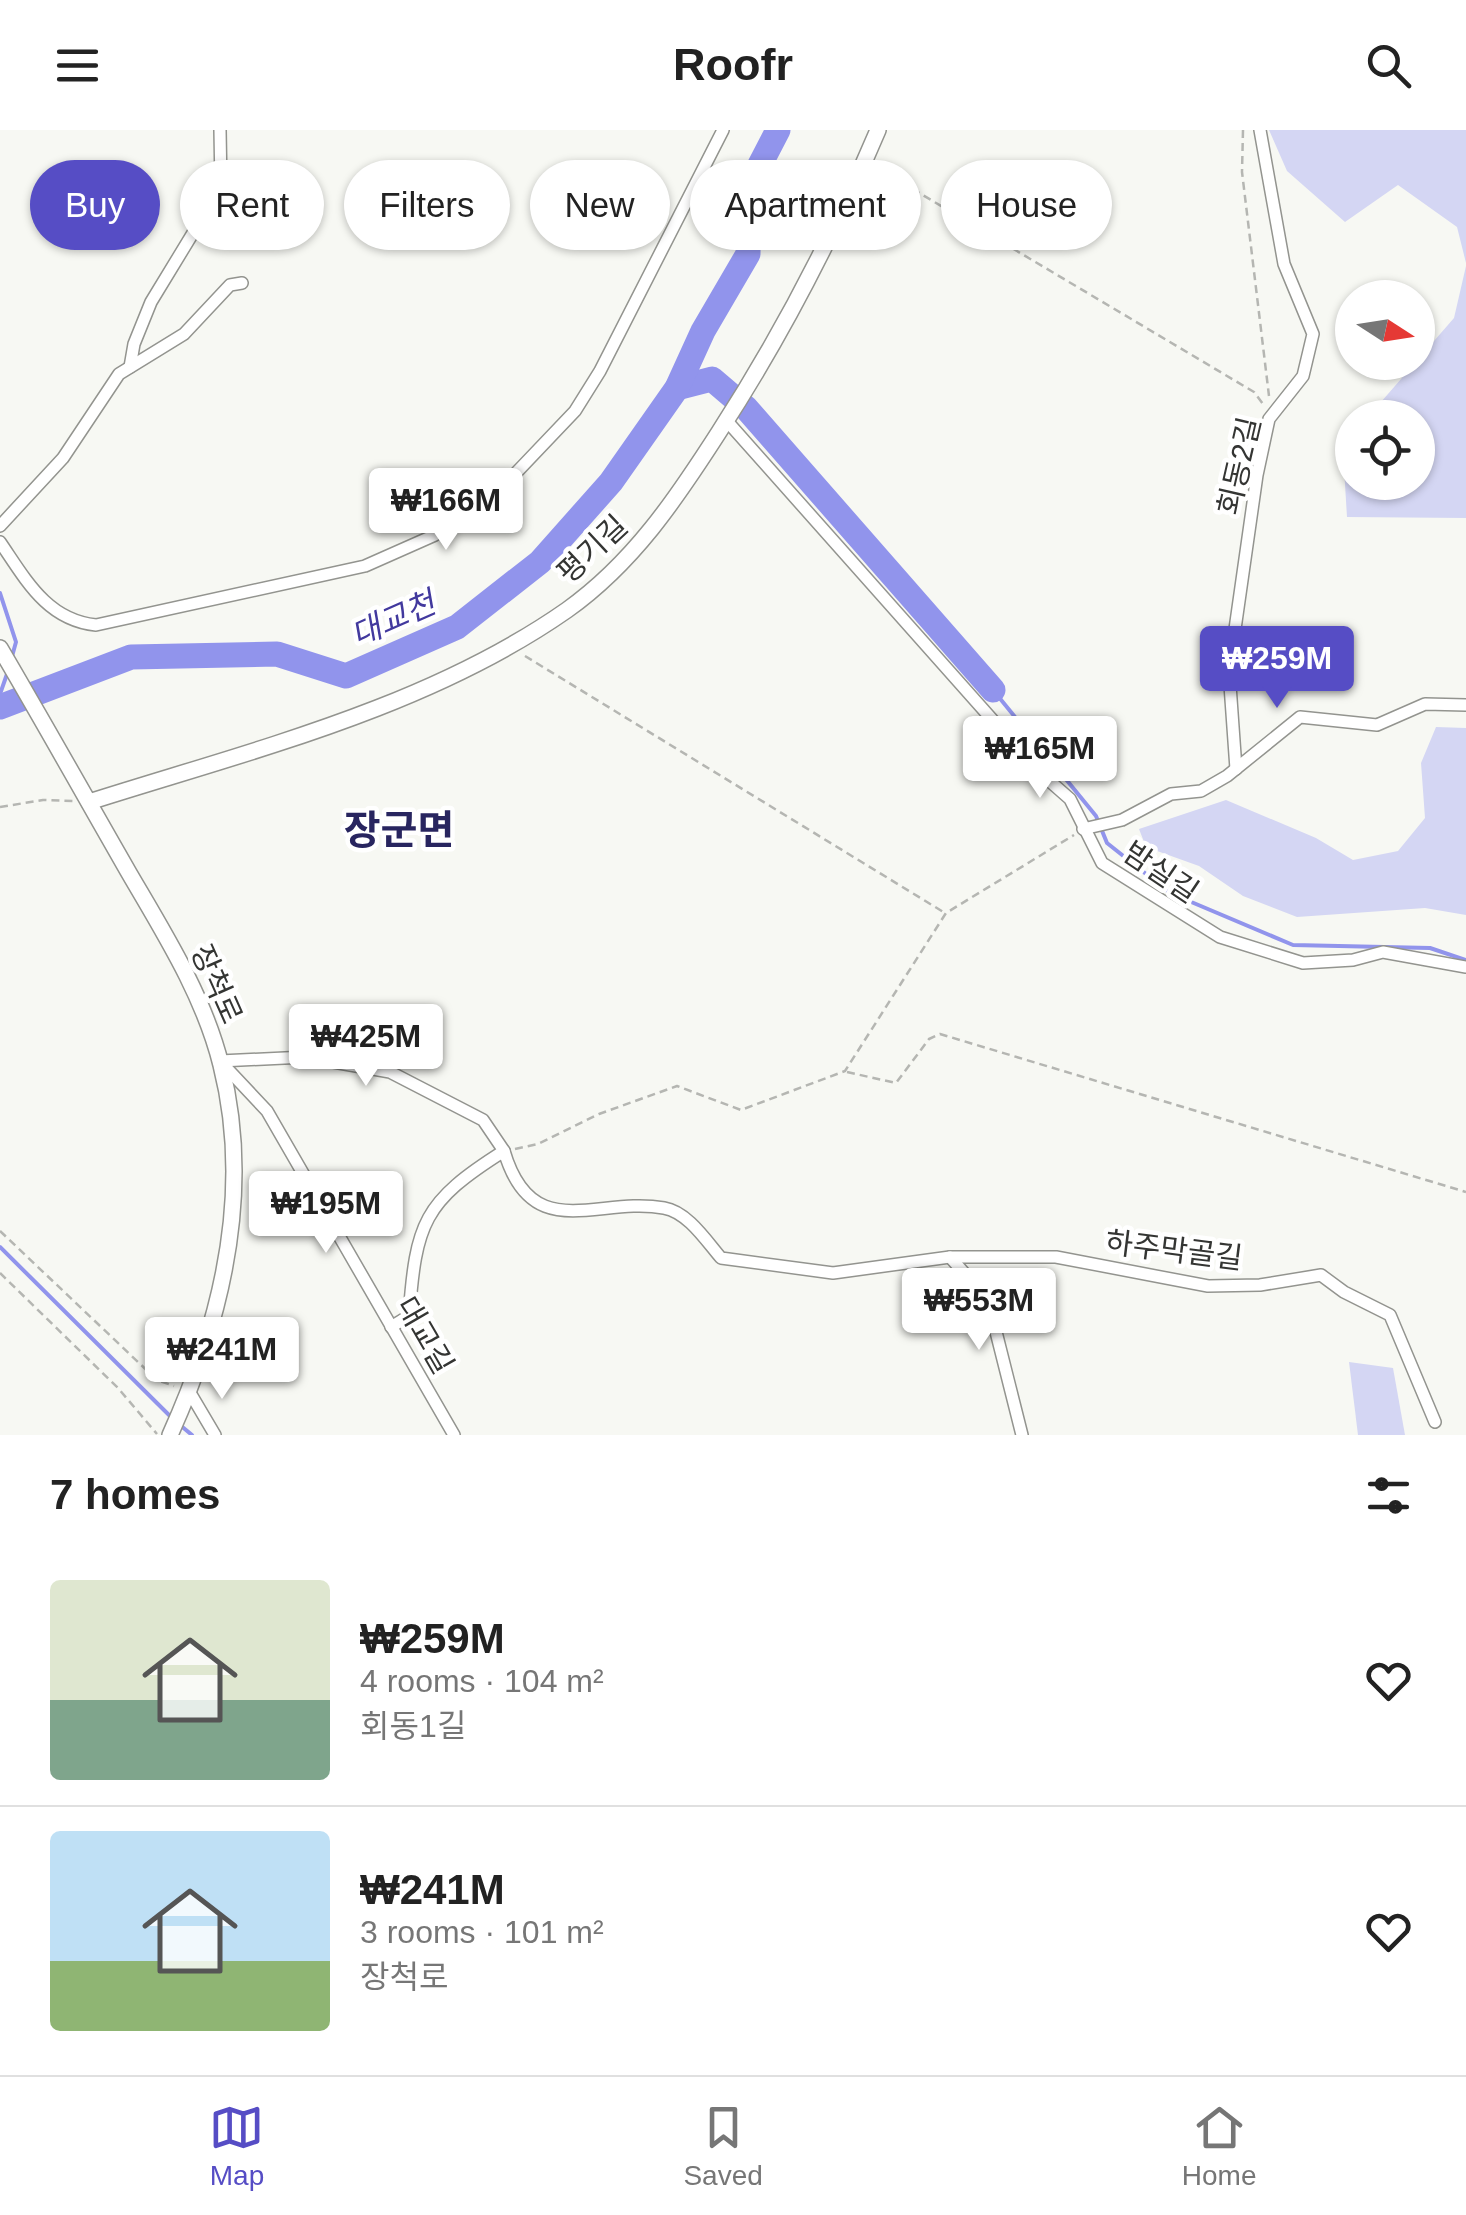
<!DOCTYPE html>
<html lang="en">
<head>
<meta charset="utf-8">
<style>
  :root { --surface:#fff; --page:#f2f2f2; --text:#222; --muted:#767676; --line:#e0e0e0; --accent:#564dc5 }
  body { margin:0; font-family:Arial,"Noto Sans KR",sans-serif; background:var(--page); color:var(--text); height:100vh; display:flex; flex-direction:column; font-size:38px; white-space:nowrap }
  * { box-sizing:border-box; margin:0 }
  p { font-size:32px; color:var(--muted) }
  .icon { flex:none; width:55px; height:55px; fill:none; stroke:currentColor; stroke-width:2; stroke-linecap:round; stroke-linejoin:round }
  .map { position:relative; height:1305px; overflow:hidden }
  .drawer { display:flex; flex-direction:column; background:var(--surface); flex:1 }
  .drawer>* { flex:none }
  .hud { position:absolute; left:30px; top:30px; width:1408px; height:90px; display:flex; gap:20px }
  .needle { width:65px; rotate:102deg }
  .fabs { position:absolute; left:1335px; top:150px; display:grid; gap:20px }
  .fabs a { display:grid; place-items:center; width:100px; height:100px; border-radius:50%; background:var(--surface); box-shadow:0 2px 8px #0004; font-size:50px }
  .price { position:absolute; translate:-50% -85px; padding:0 22px; border-radius:10px; background:#fff; color:#222; font-size:32px; line-height:65px; filter:drop-shadow(0 2px 5px #0008) }
  .price::after { content:''; position:absolute; left:50%; top:60px; width:30px; height:22px; margin-left:-15px; background:inherit; clip-path:polygon(0 0,100% 0,50% 100%) }
  .price.selected { background:var(--accent); color:#fff }
  ul { padding:0; list-style:none }
  li { display:flex; align-items:center; gap:30px; height:250px; padding:0 50px }
  li+li { border-top:2px solid var(--line) }
  li span { display:grid; place-items:center; flex:none; width:280px; height:200px; border-radius:10px; color:#555 }
  li>.icon { margin-inline-start:auto }
  span .icon { width:120px; height:120px; fill:#fffc; stroke-width:1 }
  li b { font-size:42px }
  h2 { display:flex; justify-content:space-between; align-items:center; height:120px; padding:0 50px; font-size:42px }
  .pill { padding:0 35px; border-radius:45px; background:var(--surface); box-shadow:0 2px 8px #0004; font-size:35px; line-height:90px }
  .pill.selected { background:var(--accent); color:#fff }
  header { display:flex; justify-content:space-between; align-items:center; height:130px; padding:0 50px; background:var(--surface); font-size:45px; font-weight:700 }
  .dock { display:flex; justify-content:space-around; align-items:center; height:140px; border-top:2px solid var(--line); background:var(--surface); font-size:28px; color:var(--muted) }
  .dock a { display:grid; justify-items:center; gap:5px }
  .dock .selected { color:var(--accent) }
  .map>svg:first-child { display:block }
  .green { fill:#d4d6f3 }
  .lines { fill:none; stroke-linecap:round; stroke-linejoin:round }
  .stream { stroke:#9194ec; stroke-width:4 }
  .river { stroke:#9194ec; stroke-width:25 }
  .street-casing { stroke:#93948f; stroke-width:14 }
  .secondary-casing { stroke:#93948f; stroke-width:18 }
  .path { stroke:#b5b6b2; stroke-width:2.5; stroke-dasharray:8 5; stroke-linecap:butt }
  .street { stroke:#fff; stroke-width:11 }
  .secondary { stroke:#fff; stroke-width:15 }
  .labels { text-anchor:middle; dominant-baseline:central; stroke-width:9; stroke-linejoin:round; paint-order:stroke }
  .street-label { font-size:30px; fill:#343533; stroke:#fff }
  .water-label { font-size:32px; font-style:italic; fill:#42399e; stroke:#fff }
  .district-label { font-size:40px; font-weight:bold; fill:#28255f; stroke:#fff }
</style>
</head>
<body>
<header><svg class="icon" aria-label="menu" viewBox="0 0 24 24"><path d="M4 6h16M4 12h16M4 18h16"/></svg>Roofr<svg class="icon" aria-label="search" viewBox="0 0 24 24"><circle cx="10" cy="10" r="6"/><path d="M15 15l6 6"/></svg></header>
<div class="map">
<svg width="1466" height="1305" viewBox="0 0 1466 1305">
  <rect width="100%" height="100%" fill="#f7f8f3"/>
  <!-- green -->
  <g class="green">
    <polygon points="1269,0 1466,0 1466,133 1457,97 1398,55 1345,92 1287,41"/>
    <polygon points="1466,136 1466,388 1347,387 1344,338 1352,320 1352,352 1418,352 1418,288 1368,287 1454,188"/>
    <polygon points="1436,597 1466,598 1466,785 1425,778 1297,787 1243,766 1199,736 1146,717 1139,699 1226,670 1316,708 1353,730 1398,721 1425,688 1421,633"/>
    <polygon points="1349,1232 1393,1238 1405,1305 1358,1305"/>
  </g>
  <g class="lines">
    <!-- stream -->
    <g class="stream">
      <polyline points="0,463 16,512 11,530"/>
      <polyline points="993,560 1096,686 1107,713 1170,763 1293,815 1430,818 1466,830"/>
      <polyline points="0,564 7,544"/>
      <polyline points="0,1117 173,1289"/>
      <polyline points="180,1295 192,1305"/>
    </g>
    <!-- river -->
    <g class="river">
      <polyline points="677,258 712,249 746,278 993,560"/>
      <polyline points="0,577 131,527 277,524 346,546 457,497 540,432 611,352 677,258 703,201 748,124 749,56 778,0"/>
    </g>
    <defs>
      <g id="street">
        <polyline points="130,237 134,214 151,172 221,57 220,0"/>
        <polyline points="726,290 1037,640 1070,669 1102,733 1220,807 1303,833 1353,830 1383,822 1466,837"/>
        <polyline points="0,396 63,328 119,244 184,204 230,155 242,153"/>
        <path d="M 0,412 C 26,450 47,490 96,495 L 365,436 L 435,405 L 494,366 L 575,281 L 600,241 L 723,0"/>
        <polyline points="1236,639 1229,541 1257,345 1269,289 1303,246 1313,204 1284,134 1260,0"/>
        <polyline points="1083,699 1122,690 1171,664 1201,661 1227,646 1300,587 1377,595 1425,574 1466,575"/>
        <polyline points="220,931 267,981 454,1305"/>
        <polyline points="220,931 305,927 390,942 483,990 504,1021"/>
        <polyline points="950,1127 988,1170 1022,1305"/>
        <path d="M 391,1197 L 409,1186 C 416,1093 423,1072 504,1021 C 532,1116 597,1066 664,1078 C 688,1082 707,1112 721,1128 L 833,1143 L 950,1127 L 1056,1127 L 1208,1156 L 1260,1155 L 1321,1145 L 1344,1162 L 1390,1185 L 1435,1292"/>
        <polyline points="189,1261 215,1305"/>
      </g>
      <g id="secondary">
        <path d="M 0,518 C 44,593 86,668 129,743 C 164,803 204,866 221,935 C 253,1061 222,1190 170,1305"/>
        <path d="M 89,672 C 249,621 427,578 567,480 C 633,433 676,369 719,302 C 782,205 833,106 878,0"/>
      </g>
    </defs>
    <!-- street casing -->
    <use href="#street" class="street-casing"/>
    <!-- secondary casing -->
    <use href="#secondary" class="secondary-casing"/>
    <!-- path -->
    <g class="path">
      <polyline points="1243,0 1242,42 1269,266"/>
      <polyline points="879,39 1254,262 1263,274"/>
      <polyline points="525,526 945,783"/>
      <polyline points="0,677 43,670 73,671"/>
      <polyline points="847,942 896,953 929,909 940,904 1466,1062"/>
      <polyline points="515,1019 538,1014 599,984 677,956 741,980 845,941 946,783 1074,705"/>
      <polyline points="0,1101 157,1250 174,1256"/>
      <polyline points="0,1143 118,1258 157,1304"/>
    </g>
    <!-- street -->
    <use href="#street" class="street"/>
    <!-- secondary -->
    <use href="#secondary" class="secondary"/>
  </g>
  <g class="labels">
    <!-- street labels -->
    <g class="street-label">
      <text transform="translate(1239 336) rotate(-77)">회동2길</text>
      <text transform="translate(592 419) rotate(-43)">평기길</text>
      <text transform="translate(1161 742) rotate(34)">밤실길</text>
      <text transform="translate(217 854) rotate(66)">장척로</text>
      <text transform="translate(1174 1120) rotate(7)">하주막골길</text>
      <text transform="translate(425 1205) rotate(60)">대교길</text>
    </g>
    <!-- water labels -->
    <g class="water-label">
      <text transform="translate(393 489) rotate(-24)">대교천</text>
    </g>
    <!-- district labels -->
    <g class="district-label">
      <text x="399" y="700">장군면</text>
    </g>
  </g>
</svg>
<div class="fabs">
<a><svg class="needle" viewBox="-14 -14 28 28"><path d="M0-13l5 13h-10z" fill="#e53935"/><path d="M0 13l5-13h-10z" fill="#767676"/></svg></a>
<a><svg class="icon" aria-label="locate" viewBox="0 0 24 24"><circle cx="12" cy="12" r="6"/><path d="M12 2v4M12 18v4M2 12h4M18 12h4"/></svg></a>
</div>
<b class="price" style="left:446px;top:423px">₩166M</b>
<b class="price selected" style="left:1277px;top:581px">₩259M</b>
<b class="price" style="left:1040px;top:671px">₩165M</b>
<b class="price" style="left:366px;top:959px">₩425M</b>
<b class="price" style="left:326px;top:1126px">₩195M</b>
<b class="price" style="left:979px;top:1223px">₩553M</b>
<b class="price" style="left:222px;top:1272px">₩241M</b>
<div class="hud">
<a class="pill selected">Buy</a>
<a class="pill">Rent</a>
<a class="pill">Filters</a>
<a class="pill">New</a>
<a class="pill">Apartment</a>
<a class="pill">House</a>
</div>
</div>
<section class="drawer">
<h2>7 homes<svg class="icon" aria-label="filters" viewBox="0 0 24 24"><path d="M4 7h16M4 17h16"/><circle cx="9" cy="7" r="2"/><circle cx="15" cy="17" r="2"/></svg></h2>
<ul>
<li><span style="background:linear-gradient(#dfe7d0 60%,#7fa58c 0)"><svg class="icon" aria-label="home" viewBox="0 0 24 24"><path d="M3 11l9-7 9 7M6 9v11h12V9"/></svg></span><div><b>₩259M</b><p>4 rooms · 104 m²</p><p>회동1길</p></div><svg class="icon" aria-label="heart" viewBox="0 0 24 24"><path d="M12 20l-8-8c-3-5 5-10 8-4 3-6 11-1 8 4z"/></svg></li>
<li><span style="background:linear-gradient(#bfe0f5 65%,#8fb573 0)"><svg class="icon" aria-label="home" viewBox="0 0 24 24"><path d="M3 11l9-7 9 7M6 9v11h12V9"/></svg></span><div><b>₩241M</b><p>3 rooms · 101 m²</p><p>장척로</p></div><svg class="icon" aria-label="heart" viewBox="0 0 24 24"><path d="M12 20l-8-8c-3-5 5-10 8-4 3-6 11-1 8 4z"/></svg></li>
</ul>
</section>
<nav class="dock">
<a class="selected"><svg class="icon" aria-label="map" viewBox="0 0 24 24"><path d="M3 6l6-2 6 2 6-2v14l-6 2-6-2-6 2zM9 4v14M15 6v14"/></svg>Map</a>
<a><svg class="icon" aria-label="saved" viewBox="0 0 24 24"><path d="M7 4h10v16l-5-4-5 4z"/></svg>Saved</a>
<a><svg class="icon" aria-label="home" viewBox="0 0 24 24"><path d="M3 11l9-7 9 7M6 9v11h12V9"/></svg>Home</a>
</nav>
</body>
</html>
